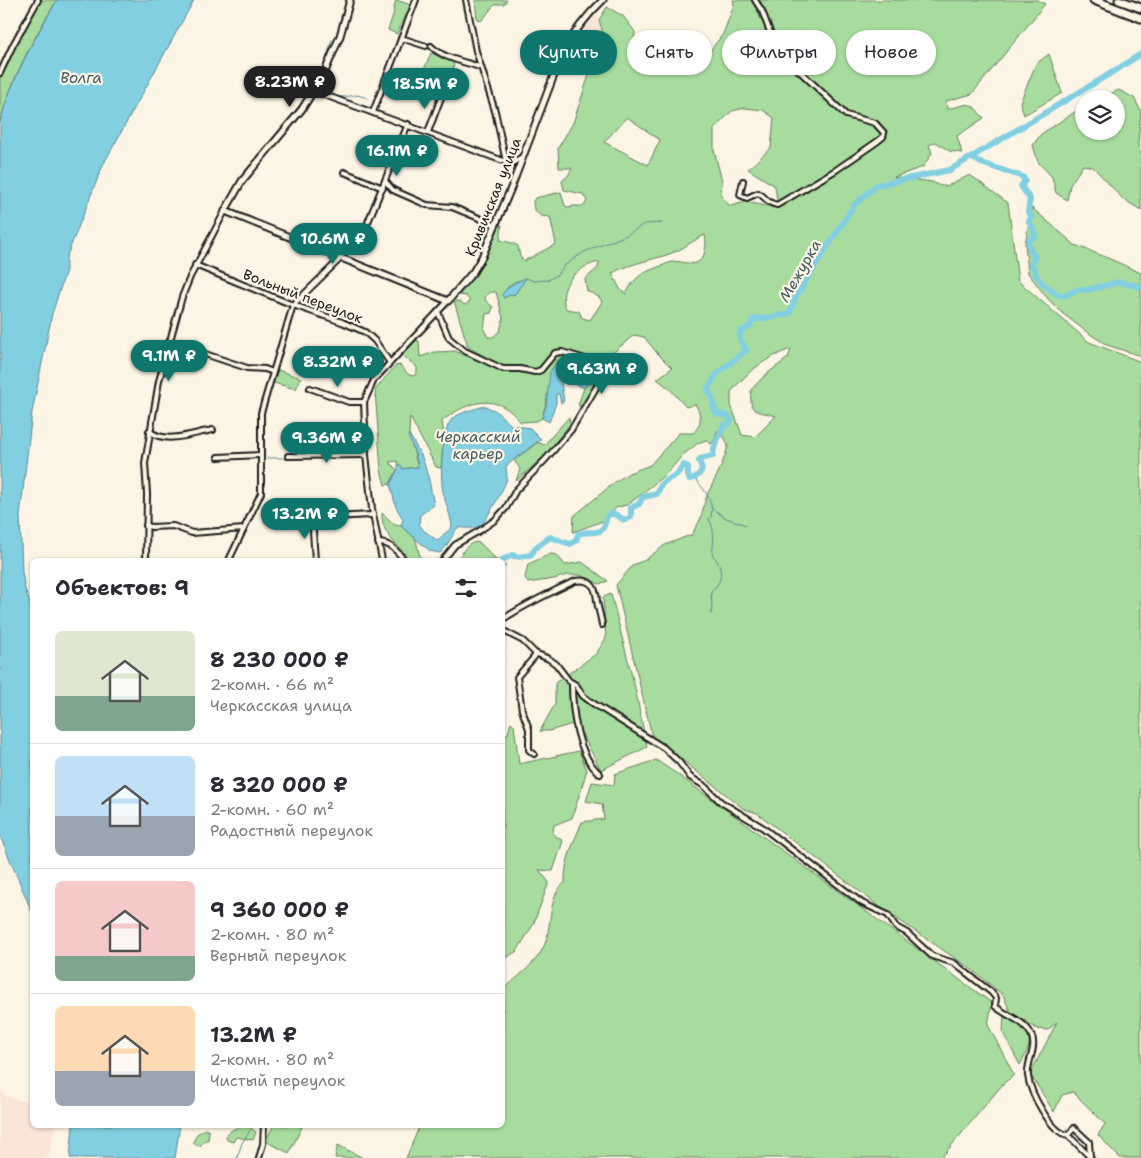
<!DOCTYPE html>
<html lang="ru">
<head>
<meta charset="utf-8">
<style>
  :root { --surface:#fff; --page:#f2f2f3; --text:#2b2b33; --muted:#7c7c81; --line:#e1e1e2; --accent:#0f766e }
  body { margin:0; font-family:"Shantell Sans",sans-serif; background:var(--page); color:var(--text); height:100vh; display:flex; flex-direction:column; font-size:19px; white-space:nowrap }
  * { box-sizing:border-box; margin:0 }
  p { font-size:16px; color:var(--muted) }
  .icon { flex:none; width:28px; height:28px; fill:none; stroke:currentColor; stroke-width:2; stroke-linecap:round; stroke-linejoin:round }
  .map { position:relative; flex:1; overflow:hidden }
  .details { position:absolute; left:30px; top:558px; width:475px; height:570px; display:flex; flex-direction:column; background:var(--surface); border-radius:8px; box-shadow:0 1px 4px #0004 }
  .details>* { flex:none }
  .banner { position:absolute; left:520px; top:30px; width:475px; height:45px; display:flex; gap:10px }
  .controls { position:absolute; left:1075px; top:90px; display:grid; gap:10px }
  .controls a { display:grid; place-items:center; width:50px; height:50px; border-radius:50%; background:var(--surface); box-shadow:0 1px 4px #0004; font-size:25px }
  .price { position:absolute; translate:-50% -42px; padding:0 11px; border-radius:18px; background:var(--accent); color:#fff; font-size:16px; line-height:32px; filter:drop-shadow(0 1px 2px #0008) }
  .price::after { content:''; position:absolute; left:50%; top:30px; width:15px; height:11px; margin-left:-8px; background:inherit; clip-path:polygon(0 0,100% 0,50% 100%) }
  .price.on { background:#222; color:#fff }
  ul { padding:0; list-style:none }
  li { display:flex; align-items:center; gap:15px; height:125px; padding:0 25px }
  li+li { border-top:1px solid var(--line) }
  li span { display:grid; place-items:center; flex:none; width:140px; height:100px; border-radius:8px; color:#555 }
  li>.icon { margin-inline-start:auto }
  span .icon { width:60px; height:60px; fill:#fffc; stroke-width:1 }
  li b { font-size:21px }
  h2 { display:flex; justify-content:space-between; align-items:center; height:60px; padding:0 25px; font-size:21px }
  .tag { padding:0 18px; border-radius:22px; background:var(--surface); box-shadow:0 1px 4px #0004; font-size:18px; line-height:45px }
  .tag.on { background:var(--accent); color:#fff }
  .map>svg:first-child { display:block }
  .built { fill:#fbe4d8 }
  .green { fill:#a7dc9e; stroke:#627c5d; fill-rule:evenodd }
  .water { fill:#83cfe2; stroke:#5a8793 }
  .lines { fill:none; stroke-linecap:round; stroke-linejoin:round }
  .stream { stroke:#5a8793; stroke-width:1 }
  .river { stroke:#83cfe2; stroke-width:6 }
  .minor-casing { stroke:#1c1c1c; stroke-width:8 }
  .tertiary-casing { stroke:#1c1c1c; stroke-width:9 }
  .trunk-casing { stroke:#1c1c1c; stroke-width:11 }
  .minor { stroke:#fcf5e5; stroke-width:4 }
  .tertiary { stroke:#fcf5e5; stroke-width:5 }
  .trunk { stroke:#fcf5e5; stroke-width:7 }
  .labels { text-anchor:middle; dominant-baseline:central; stroke-width:4.5; stroke-linejoin:round; paint-order:stroke }
  .street-label { font-size:14px; fill:#1c1c1c; stroke:#fcf5e5 }
  .water-label { font-size:15px; font-style:italic; fill:#405b61; stroke:#fcf5e5 }
</style>
</head>
<body>
<div class="map">
<svg width="1141" height="1158" viewBox="0 0 1141 1158">
  <rect width="100%" height="100%" fill="#fcf5e5"/>
  <filter id="ink" filterUnits="userSpaceOnUse"><feTurbulence type="fractalNoise" baseFrequency=".02" numOctaves="2"/><feDisplacementMap in="SourceGraphic" scale="10" xChannelSelector="R" yChannelSelector="G"/><feConvolveMatrix kernelMatrix="1 2 1 2 8 2 1 2 1" color-interpolation-filters="sRGB"/></filter>
  <g filter="url(#ink)">
    <!-- built -->
    <g class="built">
      <polygon points="594,13 599,20 603,33 591,68 564,55 576,33"/>
      <polygon points="0,1092 5,1094 5,1096 32,1104 32,1125 55,1125 48,1158 0,1158"/>
    </g>
    <!-- green -->
    <g class="green">
      <path d="M 41,0 L 57,0 C 33,39 12,77 0,122 L 0,77 L 18,39 L 20,40 L 26,30 L 25,26 Z"/>
      <polygon points="396,0 411,5 406,17 404,17 397,34 388,30 394,12 393,11"/>
      <path d="M 475,0 L 507,0 L 504,4 C 501,4 498,4 495,5 C 491,7 486,17 481,21 L 477,19 Z"/>
      <path d="M 733,0 L 1038,0 L 1045,4 L 972,94 L 946,101 L 947,109 L 968,104 L 974,107 L 984,118 L 957,136 L 962,153 L 949,151 L 936,142 L 929,145 L 932,153 L 923,167 L 894,177 L 933,182 C 944,192 958,180 970,175 L 1008,203 L 1018,281 L 1089,342 L 1141,362 L 1141,1158 L 1120,1158 L 1098,1135 L 1105,1124 L 1073,1092 L 1062,1095 L 1054,1112 L 1030,1074 L 1057,1022 L 1048,1030 L 1037,1029 L 1010,1011 L 1003,995 L 971,969 L 884,910 L 757,813 L 744,809 L 652,736 L 616,585 L 633,565 L 645,560 L 665,545 L 693,534 C 694,528 698,525 700,520 C 703,511 704,502 708,493 C 716,477 724,463 728,445 L 721,431 L 717,431 L 715,440 L 711,444 L 706,440 L 698,443 L 683,455 L 667,473 L 638,497 L 627,505 L 617,507 L 603,521 L 573,532 L 574,516 L 615,482 L 629,473 L 650,465 L 679,433 L 693,433 C 703,424 701,414 695,404 L 686,407 L 670,389 L 657,379 L 672,368 L 657,353 L 644,337 L 634,335 L 602,362 L 586,413 L 578,405 L 584,388 L 593,379 L 595,372 L 564,361 L 557,361 L 542,418 L 537,421 L 521,422 C 517,419 514,414 510,411 C 488,393 461,406 442,421 L 444,435 L 441,468 L 436,467 L 410,417 L 409,434 L 418,467 L 401,469 L 397,461 L 389,462 L 397,470 L 390,484 L 385,485 L 381,470 L 375,390 L 395,366 L 400,365 L 409,375 L 414,376 L 417,372 L 417,367 L 402,355 L 417,340 L 419,341 L 420,357 L 435,352 L 455,351 L 487,364 L 491,360 L 468,347 L 454,301 L 459,301 L 465,305 L 470,301 L 466,296 L 459,295 L 481,267 L 498,227 L 502,225 L 500,240 L 512,243 L 518,246 L 520,257 L 524,261 L 556,244 L 550,217 L 541,216 L 534,210 L 533,201 L 535,198 L 561,192 L 565,206 L 571,208 L 572,206 L 584,206 L 587,201 L 583,194 L 564,190 L 562,181 L 568,176 L 572,168 L 559,168 L 558,148 L 573,123 L 603,33 L 599,20 L 607,7 L 623,16 L 635,32 L 633,48 L 638,56 L 653,52 L 662,47 L 686,63 L 699,65 L 723,34 L 734,5 ZM 745,108 L 763,110 L 774,118 L 771,148 L 748,169 L 775,186 L 777,200 L 772,207 L 746,202 L 730,206 L 721,196 L 722,181 L 714,150 L 714,129 L 732,111 ZM 627,117 L 660,140 L 648,165 L 604,142 ZM 705,235 C 707,243 706,260 696,263 C 688,265 680,260 672,262 C 667,263 662,266 658,267 C 640,274 635,277 626,294 L 620,289 L 612,273 C 633,262 656,260 677,251 C 687,246 695,239 705,235 ZM 599,262 L 598,268 L 585,279 L 587,291 L 599,297 L 602,302 L 590,320 L 582,318 L 579,311 L 566,309 C 556,286 578,266 599,262 ZM 525,279 L 515,294 L 509,295 L 504,298 L 506,289 L 514,282 ZM 490,292 L 496,292 L 503,318 L 500,331 L 493,337 L 488,337 L 484,330 L 486,314 L 491,313 L 493,307 L 485,300 L 486,295 ZM 791,349 L 788,358 L 764,376 L 751,390 C 749,415 757,410 776,416 L 755,437 L 742,435 L 731,405 L 731,392 C 748,371 765,358 791,349 Z"/>
      <polygon points="431,53 450,60 454,65 447,85 445,85 442,91 437,92 419,82"/>
      <polygon points="1049,54 1062,93 1024,115 1020,102 1036,64"/>
      <polygon points="1119,90 1134,98 1141,111 1138,144 1141,155 1141,210 1123,199 1093,167 1083,165 1070,185 1067,200 1056,193 1052,177 1038,162 1033,145 1041,134 1084,106 1084,131 1116,131 1116,99 1099,99"/>
      <polygon points="1032,208 1075,245 1108,258 1141,273 1141,356 1107,345 1084,330 1062,313 1048,299 1028,273 1025,243"/>
      <polygon points="278,370 301,378 296,389 274,383 273,380 275,371"/>
      <polygon points="569,417 570,424 553,445 548,453 516,481 520,469 514,460 538,442 544,445"/>
      <path d="M 382,513 L 395,525 L 401,526 L 415,537 L 421,560 L 410,560 C 398,544 381,535 382,513 Z"/>
      <path d="M 476,542 L 480,543 L 497,560 L 459,560 C 463,551 465,545 476,542 Z"/>
      <polygon points="551,554 557,555 565,565 582,562 608,581 599,584 580,575 567,575 554,579 528,583 525,578 528,564"/>
      <polygon points="611,594 635,688 647,747 601,770 576,723 549,731 540,731 555,704 555,683 596,654 606,638 603,597"/>
      <polygon points="511,722 514,725 519,764 579,751 587,770 572,818 554,825 553,834 563,841 553,871 539,870 549,882 533,925 517,951 503,960 502,734 508,734"/>
      <path d="M 656,760 L 677,774 L 992,1003 L 988,1025 L 1014,1075 L 1003,1084 L 941,1158 L 406,1158 L 420,1125 L 502,1125 L 503,990 C 519,975 542,960 547,937 C 551,921 550,892 565,883 C 564,861 574,842 582,822 L 604,819 L 602,804 L 586,801 L 592,782 L 614,785 L 615,774 Z"/>
      <path d="M 1004,1015 C 1029,1031 1037,1037 1020,1065 L 1003,1033 Z"/>
      <polygon points="274,1125 298,1125 302,1127 289,1153 265,1141"/>
      <polygon points="241,1126 249,1127 256,1132 253,1140 236,1137 233,1142 227,1140 226,1135 232,1130"/>
      <polygon points="205,1129 209,1131 208,1140 205,1140 200,1146 196,1145 193,1142 197,1134"/>
      <polygon points="338,1145 363,1158 335,1158"/>
    </g>
    <!-- water -->
    <g class="water">
      <path d="M 57,0 L 194,0 L 103,165 L 66,258 L 66,270 L 52,314 L 32,412 L 20,516 L 22,572 L 25,589 L 32,610 L 32,912 L 0,836 L 0,122 C 12,77 34,40 57,0 Z"/>
      <path d="M 526,278 L 515,294 L 509,295 L 504,298 L 502,295 C 508,285 516,282 526,278 Z"/>
      <polygon points="557,361 564,361 574,374 581,373 584,367 596,372 593,379 584,388 570,381 565,376 561,383 564,401 561,403 559,394 556,394 556,403 549,422 542,418 546,406 550,372"/>
      <path d="M 485,406 L 496,411 L 511,425 L 530,428 L 541,439 L 506,466 C 506,470 507,474 507,478 C 506,485 485,523 480,526 C 474,530 464,527 457,528 C 451,537 448,546 440,553 L 430,551 L 401,526 L 403,519 L 396,507 L 390,484 L 398,469 L 398,464 L 402,466 L 402,469 L 418,467 L 416,457 L 408,435 L 409,434 L 422,457 L 429,480 L 434,505 L 420,515 L 419,524 L 423,530 L 438,541 L 444,534 L 451,529 L 452,526 C 451,516 445,502 443,492 C 440,477 441,430 452,419 C 460,412 475,409 485,406 Z"/>
      <polygon points="73,1125 180,1125 175,1158 70,1158"/>
    </g>
    <g class="lines">
      <!-- stream -->
      <g class="stream">
        <path d="M 319,89 C 326,93 334,97 343,97 C 355,96 354,93 367,98"/>
        <polyline points="281,128 293,115 322,72 332,40"/>
        <polyline points="526,278 534,281 548,280 557,275 565,265 584,252 627,235 644,224 662,223"/>
        <polyline points="267,458 283,458"/>
        <path d="M 694,478 C 705,489 714,502 711,517 L 709,519 C 715,529 714,543 712,554 C 722,565 725,581 711,591 L 712,607 L 711,614"/>
        <polyline points="713,509 726,518 746,525"/>
        <polyline points="502,568 506,566 503,560"/>
        <polyline points="237,1158 242,1143 250,1131"/>
      </g>
      <!-- river -->
      <g class="river">
        <path d="M 972,158 L 981,163 L 1023,177 L 1025,181 L 1021,186 L 1030,199 L 1028,212 L 1032,217 L 1029,221 C 1031,227 1035,229 1035,237 L 1029,239 C 1028,244 1030,253 1035,256 L 1031,265 L 1035,269 L 1035,274 L 1043,284 L 1057,294 L 1064,296 L 1079,289 L 1088,290 L 1119,282 L 1141,287"/>
        <path d="M 502,560 L 513,555 L 519,557 L 531,555 L 535,548 L 550,537 L 570,544 L 576,541 L 578,534 C 594,528 602,541 607,516 C 615,510 618,518 625,520 L 631,517 L 631,508 L 639,504 L 643,497 L 657,494 L 662,483 L 677,474 L 684,465 L 688,467 L 688,475 L 689,479 C 695,479 701,474 702,468 L 699,461 L 700,459 L 713,456 L 714,448 L 724,425 L 728,425 L 731,420 L 728,416 L 715,413 L 712,397 L 708,391 L 708,388 L 717,374 L 746,350 L 740,339 L 740,332 L 750,326 L 753,319 C 762,319 781,316 790,313 L 795,298 L 854,205 L 877,185 L 950,170 L 1103,78 L 1141,54"/>
      </g>
      <defs>
        <g id="minor">
          <polyline points="466,0 476,51 495,111 505,157 510,162"/>
          <polyline points="401,38 426,46"/>
          <path d="M 431,46 C 442,58 465,62 480,67"/>
          <polyline points="0,73 13,45 38,0"/>
          <polyline points="314,91 506,162 514,162 522,157"/>
          <polyline points="373,112 416,0"/>
          <polyline points="428,132 442,95"/>
          <polyline points="344,172 383,188"/>
          <polyline points="385,181 393,190 427,205 452,207 496,225"/>
          <path d="M 743,181 L 740,195 L 747,198 L 758,193 C 767,197 764,202 777,205 L 836,170 L 878,141 L 883,137 L 884,133 L 875,123 L 846,115 L 793,65 L 779,47 L 770,32 L 762,11 L 755,0"/>
          <polyline points="368,222 408,124"/>
          <polyline points="195,265 293,305 342,322 365,332 375,341 390,363"/>
          <polyline points="438,312 449,338 465,351 503,369 520,369 535,372 541,370 555,353 562,352 585,359 598,366 602,373 600,381 571,430 546,459 516,490 506,508 495,520 479,531 455,545 443,560"/>
          <polyline points="169,342 247,368 265,369 273,372"/>
          <polyline points="310,388 349,402 364,402"/>
          <path d="M 149,431 C 167,445 193,433 213,430"/>
          <polyline points="288,456 366,455"/>
          <polyline points="218,457 261,455"/>
          <polyline points="312,517 315,560"/>
          <polyline points="268,519 275,520 372,515"/>
          <polyline points="146,525 151,527 173,526 192,533 244,529"/>
          <path d="M 378,543 C 391,543 396,550 404,560"/>
          <polyline points="146,560 147,494 145,463 159,381 182,297 190,277 225,211"/>
          <polyline points="229,560 261,493 261,413 293,305 341,258"/>
          <polyline points="382,560 372,509 366,455 364,402 374,380 448,301"/>
          <path d="M 502,620 C 525,604 550,593 575,581 C 591,578 596,587 597,601 C 598,609 601,617 602,625"/>
          <path d="M 502,630 L 523,641 L 535,653 L 549,659 L 556,664 L 569,681 L 576,685 L 583,696 L 591,702 L 664,748 L 679,762 L 690,777 L 703,785 L 721,802 L 762,827 L 862,903 L 888,915 L 896,927 L 907,933 L 932,956 L 954,963 L 991,992 L 996,998 L 995,1006 C 1006,1016 1024,1020 1031,1034 C 1038,1048 1026,1062 1028,1076 C 1030,1092 1051,1133 1068,1135"/>
          <path d="M 572,683 C 572,711 577,755 600,774"/>
          <polyline points="534,754 529,750 529,729 522,710 517,677 535,656 535,653"/>
          <polyline points="1090,1157 1089,1142 1074,1128 1068,1135 1091,1158"/>
          <polyline points="259,1158 263,1144 264,1125"/>
        </g>
        <path id="tertiary" d="M 350,0 L 340,36 L 324,74 L 302,109 L 242,181 L 225,211 L 448,301 L 473,272 L 482,257 L 511,188 L 562,54 C 573,33 585,17 603,0"/>
        <g id="trunk">
          <polyline points="1094,0 1141,18"/>
          <polyline points="1119,0 1141,8"/>
        </g>
      </defs>
      <!-- minor casing -->
      <use href="#minor" class="minor-casing"/>
      <!-- tertiary casing -->
      <use href="#tertiary" class="tertiary-casing"/>
      <!-- trunk casing -->
      <use href="#trunk" class="trunk-casing"/>
      <!-- minor -->
      <use href="#minor" class="minor"/>
      <!-- tertiary -->
      <use href="#tertiary" class="tertiary"/>
      <!-- trunk -->
      <use href="#trunk" class="trunk"/>
    </g>
  </g>
  <g class="labels">
    <!-- street labels -->
    <g class="street-label">
      <text transform="translate(493 197) rotate(-68)">Кривичская улица</text>
      <text transform="translate(303 296) rotate(21)">Вольный переулок</text>
    </g>
    <!-- water labels -->
    <g class="water-label">
      <text x="81" y="78">Волга</text>
      <text transform="translate(800 271) rotate(-60)">Межурка</text>
      <text x="478" y="437">Черкасский<tspan x="478" dy="17">карьер</tspan></text>
    </g>
  </g>
</svg>
<div class="controls">
<a><svg class="icon" aria-label="layers" viewBox="0 0 24 24"><path d="M12 4l9 5-9 5-9-5zM3 14l9 5 9-5"/></svg></a>
</div>
<b class="price on" style="left:290px;top:108px">8.23M ₽</b>
<b class="price" style="left:425px;top:110px">18.5M ₽</b>
<b class="price" style="left:397px;top:177px">16.1M ₽</b>
<b class="price" style="left:333px;top:265px">10.6M ₽</b>
<b class="price" style="left:169px;top:382px">9.1M ₽</b>
<b class="price" style="left:338px;top:388px">8.32M ₽</b>
<b class="price" style="left:602px;top:395px">9.63M ₽</b>
<b class="price" style="left:327px;top:464px">9.36M ₽</b>
<b class="price" style="left:305px;top:540px">13.2M ₽</b>
<div class="banner">
<a class="tag on">Купить</a>
<a class="tag">Снять</a>
<a class="tag">Фильтры</a>
<a class="tag">Новое</a>
</div>
<section class="details">
<h2>Объектов: 9<svg class="icon" aria-label="filters" viewBox="0 0 24 24"><path d="M4 7h16M4 17h16"/><circle cx="9" cy="7" r="2"/><circle cx="15" cy="17" r="2"/></svg></h2>
<ul>
<li><span style="background:linear-gradient(#dfe7d0 65%,#7fa58c 0)"><svg class="icon" aria-label="home" viewBox="0 0 24 24"><path d="M3 11l9-7 9 7M6 9v11h12V9"/></svg></span><div><b>8 230 000 ₽</b><p>2-комн. · 66 m²</p><p>Черкасская улица</p></div></li>
<li><span style="background:linear-gradient(#bfe0f5 60%,#9aa5b1 0)"><svg class="icon" aria-label="home" viewBox="0 0 24 24"><path d="M3 11l9-7 9 7M6 9v11h12V9"/></svg></span><div><b>8 320 000 ₽</b><p>2-комн. · 60 m²</p><p>Радостный переулок</p></div></li>
<li><span style="background:linear-gradient(#f6c9c9 75%,#7fa58c 0)"><svg class="icon" aria-label="home" viewBox="0 0 24 24"><path d="M3 11l9-7 9 7M6 9v11h12V9"/></svg></span><div><b>9 360 000 ₽</b><p>2-комн. · 80 m²</p><p>Верный переулок</p></div></li>
<li><span style="background:linear-gradient(#ffd9b3 65%,#9aa5b1 0)"><svg class="icon" aria-label="home" viewBox="0 0 24 24"><path d="M3 11l9-7 9 7M6 9v11h12V9"/></svg></span><div><b>13.2M ₽</b><p>2-комн. · 80 m²</p><p>Чистый переулок</p></div></li>
</ul>
</section>
</div>
</body>
</html>
